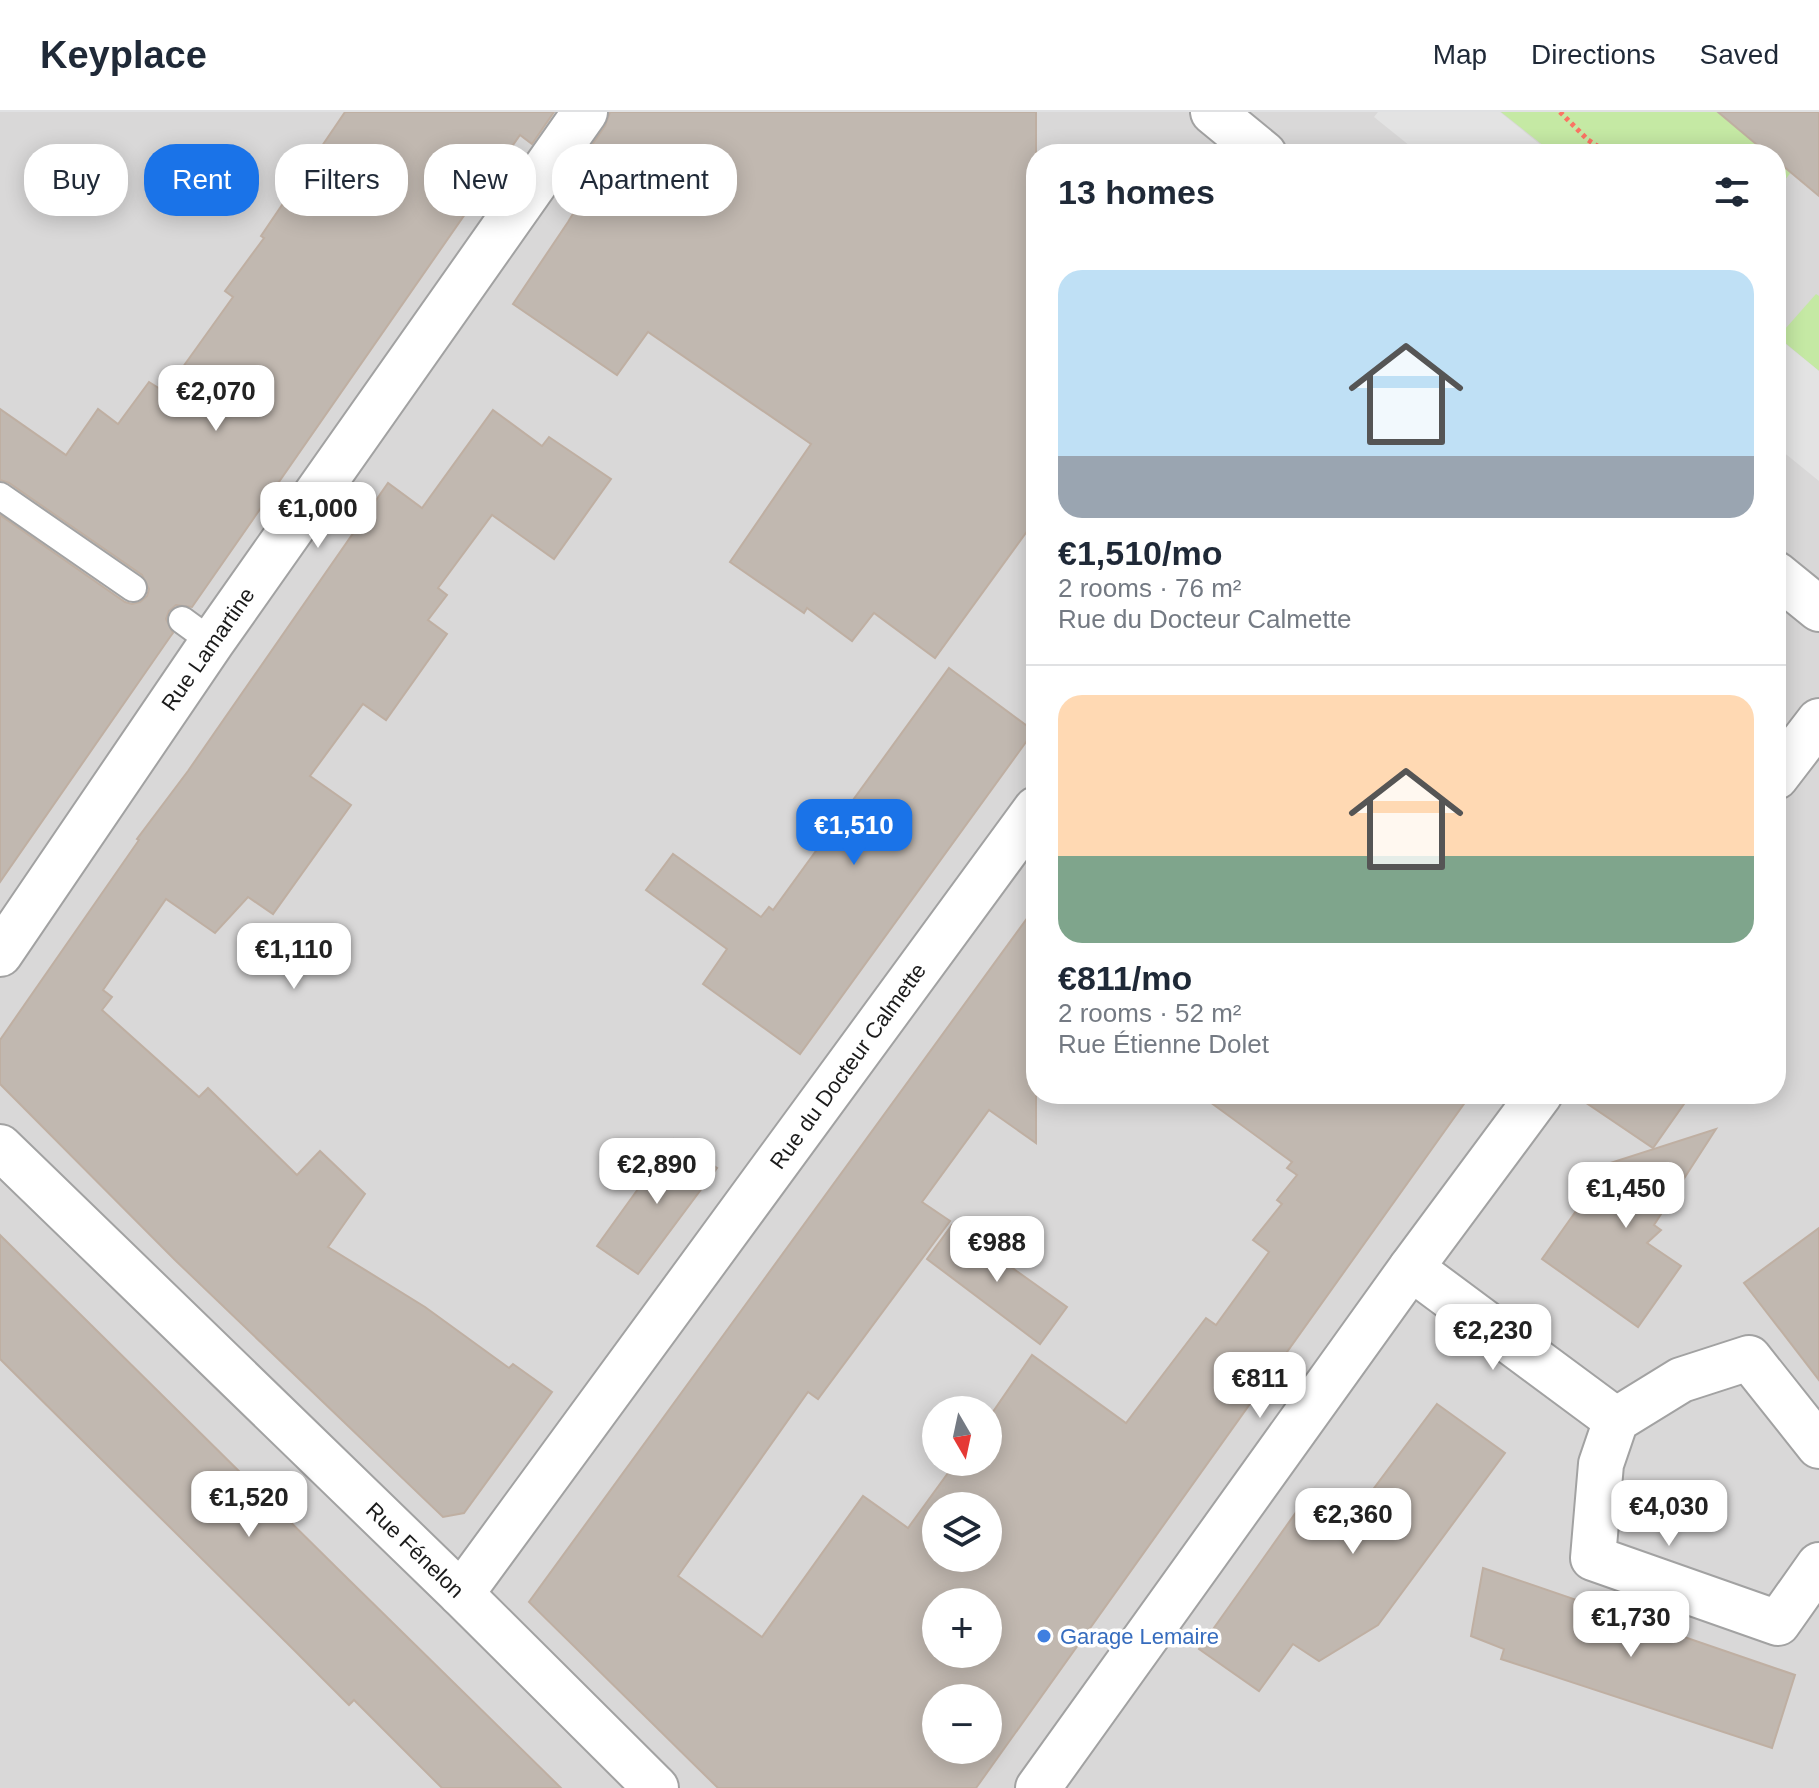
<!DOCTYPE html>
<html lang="en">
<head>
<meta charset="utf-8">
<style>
  :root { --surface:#fff; --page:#f2f2f3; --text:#1f2937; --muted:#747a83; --line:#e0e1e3; --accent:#1a73e8 }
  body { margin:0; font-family:Helvetica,sans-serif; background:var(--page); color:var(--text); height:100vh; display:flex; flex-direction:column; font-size:30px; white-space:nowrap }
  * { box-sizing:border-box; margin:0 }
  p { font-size:26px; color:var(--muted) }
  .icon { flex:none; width:44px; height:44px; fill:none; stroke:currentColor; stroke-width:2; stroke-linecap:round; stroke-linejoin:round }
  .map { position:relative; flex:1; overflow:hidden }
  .side { position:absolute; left:1026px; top:32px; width:760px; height:960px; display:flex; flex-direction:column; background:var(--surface); border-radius:32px; box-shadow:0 4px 20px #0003 }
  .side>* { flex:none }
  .hud { position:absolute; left:24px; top:32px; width:760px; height:72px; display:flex; gap:16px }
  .needle { width:52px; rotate:171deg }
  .buttons { position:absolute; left:922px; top:1284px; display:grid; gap:16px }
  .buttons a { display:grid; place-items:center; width:80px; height:80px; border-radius:50%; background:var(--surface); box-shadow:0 4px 20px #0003; font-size:40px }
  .price { position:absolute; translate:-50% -68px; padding:0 18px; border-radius:16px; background:#fff; color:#222; font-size:26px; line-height:52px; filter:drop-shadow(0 2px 4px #0008) }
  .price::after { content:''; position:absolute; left:50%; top:48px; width:24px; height:18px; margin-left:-12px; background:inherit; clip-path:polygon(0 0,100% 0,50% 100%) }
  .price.selected { background:var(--accent); color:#fff }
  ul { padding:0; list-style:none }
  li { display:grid; align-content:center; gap:16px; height:424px; padding:0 32px }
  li+li { border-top:2px solid var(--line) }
  li span { display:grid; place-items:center; height:248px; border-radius:24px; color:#555 }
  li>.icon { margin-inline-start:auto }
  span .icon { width:144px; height:144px; fill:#fffc; stroke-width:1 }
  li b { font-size:34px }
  h2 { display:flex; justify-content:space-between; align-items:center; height:96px; padding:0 32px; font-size:34px }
  .chip { padding:0 28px; border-radius:32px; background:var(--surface); box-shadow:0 4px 20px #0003; font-size:28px; line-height:72px }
  .chip.selected { background:var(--accent); color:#fff }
  header { display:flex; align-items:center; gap:48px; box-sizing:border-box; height:112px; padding:0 40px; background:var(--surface); border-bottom:2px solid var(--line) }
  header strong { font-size:38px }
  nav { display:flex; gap:44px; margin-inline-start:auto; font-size:28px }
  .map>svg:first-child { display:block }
  .residential { fill:#d9d8d8; fill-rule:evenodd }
  .grass { fill:#c5e9a4 }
  .parking { fill:#e3e3e3 }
  .building { fill:#c1b8b0; stroke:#bfafa2; stroke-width:2; fill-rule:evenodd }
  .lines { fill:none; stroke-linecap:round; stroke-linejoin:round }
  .lane-casing { stroke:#a2a2a2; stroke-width:30 }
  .street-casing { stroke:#a2a2a2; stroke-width:48 }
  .path { stroke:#fb7463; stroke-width:5; stroke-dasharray:4 4; stroke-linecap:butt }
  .lane { stroke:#fff; stroke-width:26 }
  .street { stroke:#fff; stroke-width:44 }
  .shop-dot { fill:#3f7fe0; stroke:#fff; stroke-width:3 }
  .labels { text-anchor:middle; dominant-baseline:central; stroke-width:7; stroke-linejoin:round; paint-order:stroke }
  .street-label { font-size:22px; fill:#1b1b1b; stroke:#fff }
  .shop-label { font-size:22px; fill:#366cbe; stroke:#fff; text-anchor:start }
</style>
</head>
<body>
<header>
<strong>Keyplace</strong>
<nav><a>Map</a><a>Directions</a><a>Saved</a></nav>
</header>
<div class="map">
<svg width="1819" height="1676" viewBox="0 0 1819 1676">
  <rect width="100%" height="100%" fill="#ede9e0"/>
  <!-- residential -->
  <path class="residential" d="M 0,0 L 1819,0 L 1819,1676 L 0,1676 ZM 1036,42 L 1776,42 L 1776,982 L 1036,982 ZM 936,1298 L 988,1298 L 988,1350 L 936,1350 ZM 936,1394 L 988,1394 L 988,1446 L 936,1446 ZM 936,1490 L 988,1490 L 988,1542 L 936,1542 ZM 936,1586 L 988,1586 L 988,1638 L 936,1638 Z"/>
  <!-- grass -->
  <g class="grass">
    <polygon points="1501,0 1717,0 1756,31 1762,25 1797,53 1776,79 1776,42 1554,42"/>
    <polygon points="1816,182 1819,184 1819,259 1778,225"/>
  </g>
  <!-- parking -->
  <g class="parking">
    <polygon points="1378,0 1500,0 1552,42 1420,42 1374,5"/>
    <polygon points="1776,224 1819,259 1819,369 1776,334"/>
  </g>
  <!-- building -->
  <g class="building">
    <polygon points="345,0 554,0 532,32 520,23 192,495 176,493 169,499 166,507 173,521 170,525 0,770 0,403 125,490 132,492 140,490 147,484 149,477 142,463 9,371 0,368 0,297 66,343 98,297 118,312 149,270 165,280 233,185 225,179 264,126 261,124"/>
    <polygon points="610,0 1036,0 1036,407 935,546 874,501 852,529 807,496 804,501 730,450 811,332 648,220 617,263 513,192 568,110 591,72 573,60 605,14"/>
    <polygon points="1718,0 1819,0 1819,84 1776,48 1776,42 1768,42"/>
    <polygon points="493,298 542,334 549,325 611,367 554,447 492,403 438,476 447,483 428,508 447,522 386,608 363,592 310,664 351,693 273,802 248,785 215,821 166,787 103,878 112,885 102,898 199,985 208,976 297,1063 320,1039 365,1082 328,1135 425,1195 509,1256 513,1252 552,1280 464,1401 443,1405 175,1148 0,972 0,928 139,728 137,727 188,659 388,371 422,396"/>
    <polygon points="949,556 1034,619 800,942 703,872 727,837 646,778 673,742 761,805 769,795 773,798"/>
    <path d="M 1036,794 L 1036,1031 L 989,998 L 922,1090 L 950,1109 L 818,1287 L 808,1280 L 678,1464 L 762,1525 L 863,1384 L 908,1416 L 956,1350 L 988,1350 L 988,1307 L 1032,1243 L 1126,1311 L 1206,1206 L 1216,1213 L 1269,1140 L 1253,1128 L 1282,1092 L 1277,1088 L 1297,1063 L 1287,1056 L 1292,1050 L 1199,982 L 1336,982 L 1346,989 L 1352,982 L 1471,982 L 976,1676 L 718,1676 L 529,1490 ZM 936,1394 L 988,1394 L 988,1446 L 936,1446 ZM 936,1490 L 988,1490 L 988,1542 L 936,1542 ZM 936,1586 L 988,1586 L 988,1638 L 936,1638 Z"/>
    <polygon points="1573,982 1691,982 1653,1036"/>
    <polygon points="1716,1017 1654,1113 1661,1118 1647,1131 1681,1154 1638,1215 1542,1147 1610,1051"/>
    <polygon points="674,1027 717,1056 638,1162 597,1134"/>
    <polygon points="952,1113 1067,1195 1040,1232 927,1147"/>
    <polygon points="1819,1116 1819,1268 1744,1171"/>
    <polygon points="0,1123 342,1461 561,1676 442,1676 354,1588 349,1593 290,1534 0,1247"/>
    <polygon points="1437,1292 1505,1341 1378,1513 1319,1549 1293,1532 1259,1579 1199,1537 1304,1389 1342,1419"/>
    <polygon points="1483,1456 1795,1563 1772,1636 1501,1547 1504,1537 1471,1524"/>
  </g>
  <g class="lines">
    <defs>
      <g id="lane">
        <polyline points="0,384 133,476"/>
        <polyline points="182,508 212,530"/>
      </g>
      <g id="street">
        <polyline points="1213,0 1264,42"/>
        <polyline points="1776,462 1819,497"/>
        <polyline points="1776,665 1819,609"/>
        <polyline points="0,842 212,530 585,0"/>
        <polyline points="0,1035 461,1482 656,1676"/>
        <polyline points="1411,1156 1616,1308"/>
        <polyline points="1819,1334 1749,1246 1681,1268 1616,1308 1601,1352 1593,1446 1778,1511 1819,1453"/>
        <polyline points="461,1482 1036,697"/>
        <polyline points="1038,1676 1411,1156 1540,982"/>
      </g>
    </defs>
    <!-- lane casing -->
    <use href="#lane" class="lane-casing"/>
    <!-- street casing -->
    <use href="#street" class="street-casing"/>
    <!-- path -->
    <polyline class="path" points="1560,0 1588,28 1610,42"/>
    <!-- lane -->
    <use href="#lane" class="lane"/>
    <!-- street -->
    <use href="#street" class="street"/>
  </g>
  <!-- markers -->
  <circle class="shop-dot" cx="1044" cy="1524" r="8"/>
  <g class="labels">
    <!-- street labels -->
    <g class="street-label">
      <text transform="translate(208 537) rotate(-55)">Rue Lamartine</text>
      <text transform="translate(848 954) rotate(-54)">Rue du Docteur Calmette</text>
      <text transform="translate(415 1438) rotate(44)">Rue Fénelon</text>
    </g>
    <!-- shop labels -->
    <g class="shop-label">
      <text x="1060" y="1524">Garage Lemaire</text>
    </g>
  </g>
</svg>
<div class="buttons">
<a><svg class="needle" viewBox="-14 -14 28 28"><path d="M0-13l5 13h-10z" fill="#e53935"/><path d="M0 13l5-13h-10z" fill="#747a83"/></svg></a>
<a><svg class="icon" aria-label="layers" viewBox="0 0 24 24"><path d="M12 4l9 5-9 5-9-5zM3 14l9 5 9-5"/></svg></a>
<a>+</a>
<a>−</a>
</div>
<b class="price" style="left:216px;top:321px">€2,070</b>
<b class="price" style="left:318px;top:438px">€1,000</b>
<b class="price selected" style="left:854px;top:755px">€1,510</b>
<b class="price" style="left:294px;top:879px">€1,110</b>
<b class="price" style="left:657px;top:1094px">€2,890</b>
<b class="price" style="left:1626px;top:1118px">€1,450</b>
<b class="price" style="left:997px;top:1172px">€988</b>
<b class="price" style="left:1493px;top:1260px">€2,230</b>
<b class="price" style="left:1260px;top:1308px">€811</b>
<b class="price" style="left:249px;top:1427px">€1,520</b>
<b class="price" style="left:1669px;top:1436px">€4,030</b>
<b class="price" style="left:1353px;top:1444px">€2,360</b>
<b class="price" style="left:1631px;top:1547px">€1,730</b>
<div class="hud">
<a class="chip">Buy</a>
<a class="chip selected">Rent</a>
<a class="chip">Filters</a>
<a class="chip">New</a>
<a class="chip">Apartment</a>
</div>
<section class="side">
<h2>13 homes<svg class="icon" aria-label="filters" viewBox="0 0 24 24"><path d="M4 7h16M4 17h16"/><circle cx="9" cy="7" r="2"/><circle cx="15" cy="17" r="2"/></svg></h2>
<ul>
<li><span style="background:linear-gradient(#bfe0f5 75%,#9aa5b1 0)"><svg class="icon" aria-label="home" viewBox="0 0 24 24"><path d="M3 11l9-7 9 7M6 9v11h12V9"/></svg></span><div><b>€1,510/mo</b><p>2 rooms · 76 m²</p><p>Rue du Docteur Calmette</p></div></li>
<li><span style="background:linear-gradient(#ffd9b3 65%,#7fa58c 0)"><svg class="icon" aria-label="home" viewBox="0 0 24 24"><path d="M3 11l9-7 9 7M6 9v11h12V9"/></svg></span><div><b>€811/mo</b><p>2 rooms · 52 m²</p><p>Rue Étienne Dolet</p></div></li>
</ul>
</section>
</div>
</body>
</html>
